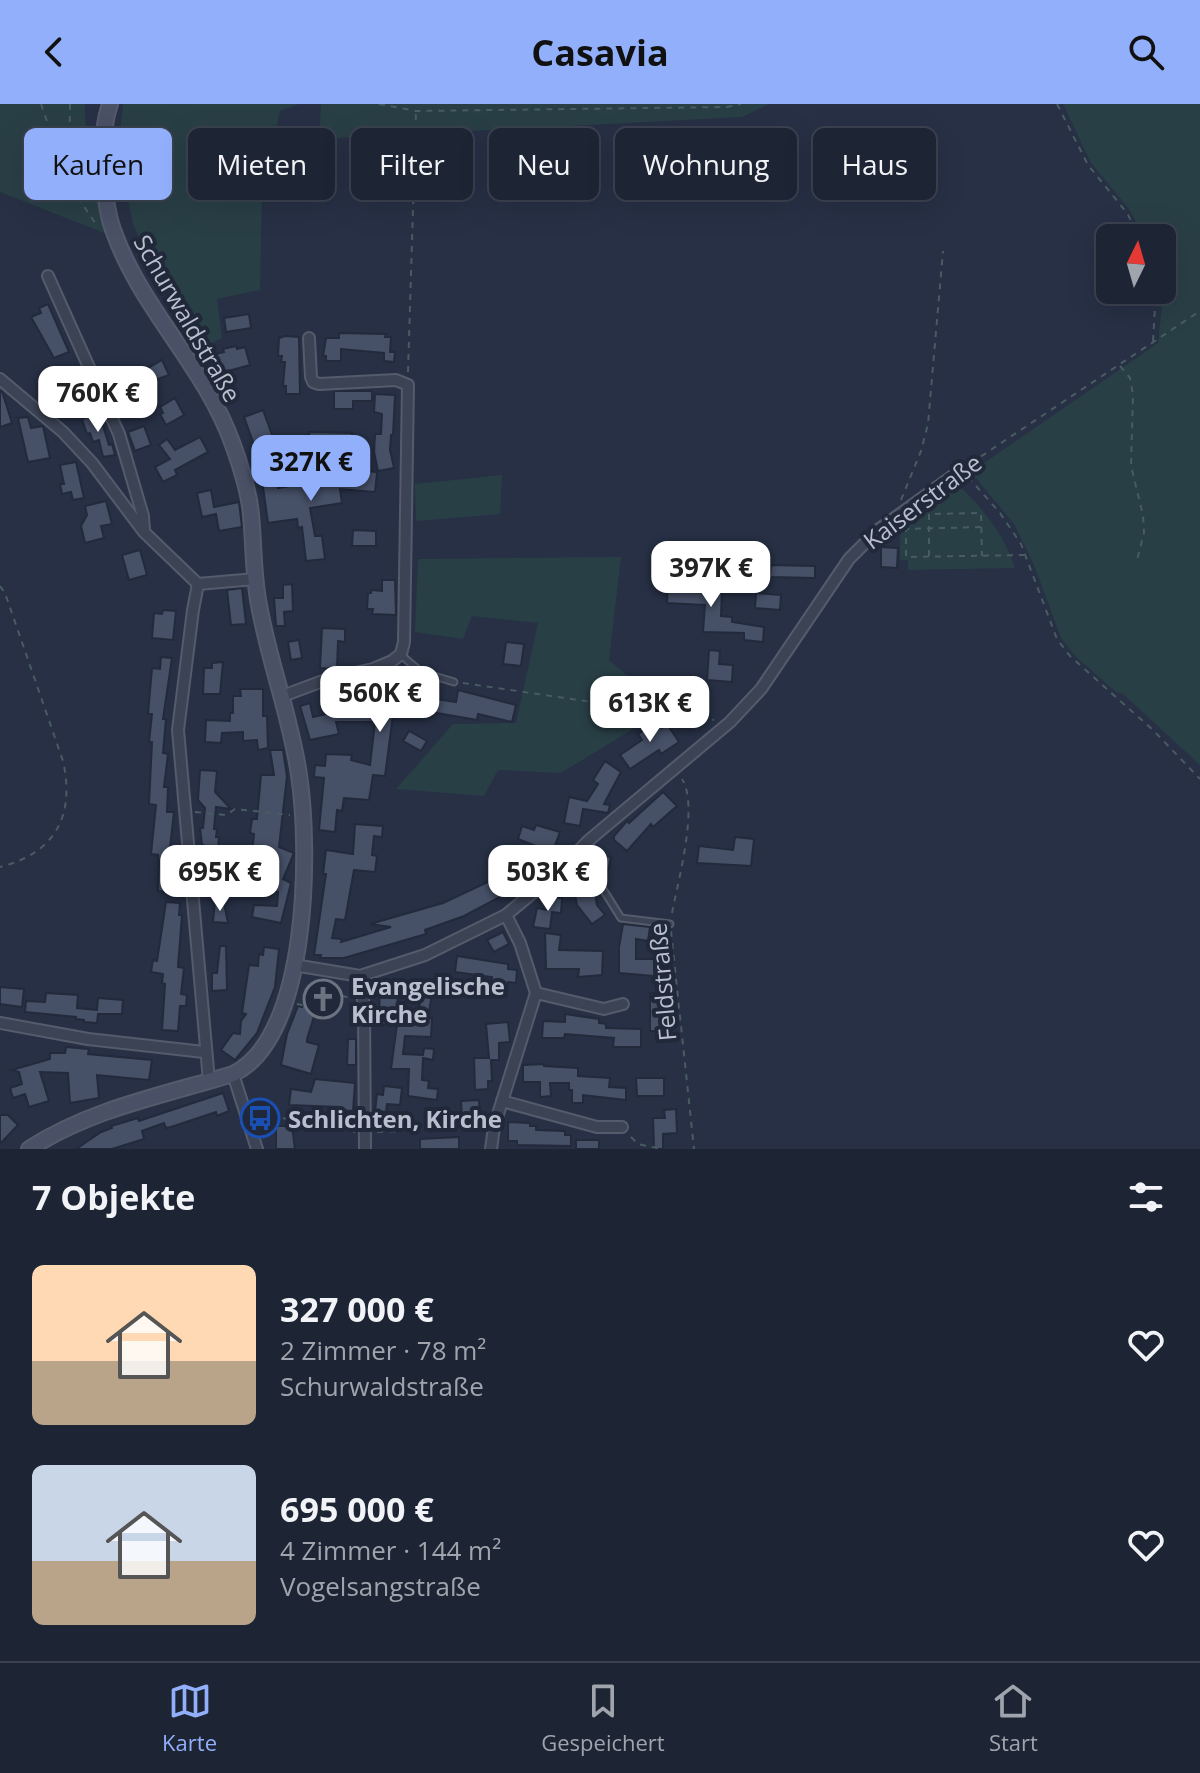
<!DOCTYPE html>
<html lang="de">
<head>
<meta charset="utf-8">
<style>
  :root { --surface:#1d2434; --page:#252c3c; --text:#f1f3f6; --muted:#a0a4ac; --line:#3b414f; --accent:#91affa }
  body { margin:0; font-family:"Open Sans",sans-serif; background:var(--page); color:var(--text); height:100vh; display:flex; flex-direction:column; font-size:30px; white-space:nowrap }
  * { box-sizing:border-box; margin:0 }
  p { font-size:26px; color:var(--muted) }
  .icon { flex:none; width:44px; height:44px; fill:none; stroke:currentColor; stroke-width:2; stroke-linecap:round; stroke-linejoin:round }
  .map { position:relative; height:1045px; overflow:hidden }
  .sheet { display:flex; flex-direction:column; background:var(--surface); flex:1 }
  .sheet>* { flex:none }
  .hud { position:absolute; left:24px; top:24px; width:1152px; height:72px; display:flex; gap:16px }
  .needle { width:52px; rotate:5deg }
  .controls { position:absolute; left:1096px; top:120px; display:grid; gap:16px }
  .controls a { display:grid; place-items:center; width:80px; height:80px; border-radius:12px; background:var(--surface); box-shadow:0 8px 32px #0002,0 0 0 2px var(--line); font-size:40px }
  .price { position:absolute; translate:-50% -68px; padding:0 18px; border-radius:16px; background:#fff; color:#222; font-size:26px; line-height:52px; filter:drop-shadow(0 2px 4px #0008) }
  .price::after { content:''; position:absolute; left:50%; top:48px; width:24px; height:18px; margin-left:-12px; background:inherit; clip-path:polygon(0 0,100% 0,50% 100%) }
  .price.current { background:var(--accent); color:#111 }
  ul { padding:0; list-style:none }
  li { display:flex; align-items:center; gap:24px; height:200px; padding:0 32px }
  li span { display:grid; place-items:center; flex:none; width:224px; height:160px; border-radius:12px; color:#555 }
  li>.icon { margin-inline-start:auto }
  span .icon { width:96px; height:96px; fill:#fffc; stroke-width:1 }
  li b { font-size:34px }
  h2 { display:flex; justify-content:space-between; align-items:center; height:96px; padding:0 32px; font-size:34px }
  .chip { padding:0 28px; border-radius:12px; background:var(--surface); box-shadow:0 8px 32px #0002,0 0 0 2px var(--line); font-size:28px; line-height:72px }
  .chip.current { background:var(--accent); color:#111 }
  header { display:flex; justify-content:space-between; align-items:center; height:104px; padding:0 32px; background:var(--accent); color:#111; font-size:36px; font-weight:700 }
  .tab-bar { display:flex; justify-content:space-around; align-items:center; height:112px; border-top:2px solid var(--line); background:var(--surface); font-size:22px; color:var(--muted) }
  .tab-bar a { display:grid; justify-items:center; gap:4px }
  .tab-bar .current { color:var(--accent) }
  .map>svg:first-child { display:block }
  .green { fill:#293f46 }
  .building { fill:#465067; stroke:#222a3c; stroke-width:2 }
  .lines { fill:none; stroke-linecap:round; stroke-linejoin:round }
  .lane-casing { stroke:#545b6b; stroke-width:9 }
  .street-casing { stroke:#545b6b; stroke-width:14 }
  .secondary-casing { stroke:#545b6b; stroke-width:18 }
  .path { stroke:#485c61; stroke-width:2; stroke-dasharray:6 6; stroke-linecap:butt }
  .lane { stroke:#3c4354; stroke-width:5 }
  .street { stroke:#3c4354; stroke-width:10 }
  .secondary { stroke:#4a5167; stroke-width:14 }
  .labels { text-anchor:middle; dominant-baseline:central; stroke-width:8; stroke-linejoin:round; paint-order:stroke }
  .street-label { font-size:24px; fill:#b9bfcd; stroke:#20283a }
  .poi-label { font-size:24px; font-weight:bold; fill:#b9bfcd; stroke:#20283a; text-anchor:start }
</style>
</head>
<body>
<header><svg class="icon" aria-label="back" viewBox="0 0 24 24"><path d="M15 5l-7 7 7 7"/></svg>Casavia<svg class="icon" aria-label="search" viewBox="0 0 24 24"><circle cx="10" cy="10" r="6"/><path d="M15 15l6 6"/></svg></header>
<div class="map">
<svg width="1200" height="1045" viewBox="0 0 1200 1045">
  <rect width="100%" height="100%" fill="#273045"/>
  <!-- green -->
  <g class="green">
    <polygon points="0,0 85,0 87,60 103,116 104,129 0,88"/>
    <polygon points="123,0 299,0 280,7 262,93 260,186 217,195 222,234 197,247 133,121 118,45"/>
    <polygon points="321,0 769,0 742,13 319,35"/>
    <polygon points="1063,0 1200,0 1200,661 1123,590 1116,588 1075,552 1061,534 1034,461 1014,420 971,368 1158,239 1163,190 1162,134 1145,134 1129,105 1091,59"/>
    <polygon points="502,371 500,410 416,417 415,380"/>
    <path d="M 958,381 C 984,405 1004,430 1015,464 L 908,466 L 908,456 L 900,456 L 900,421 Z"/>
    <polygon points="621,453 609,556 666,605 561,669 498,666 484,692 396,685 453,620 516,619 538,519 472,512 463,535 415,528 418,455"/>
  </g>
  <!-- building -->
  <g class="building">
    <polygon points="48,200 69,248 54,254 31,213 41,209 39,204"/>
    <polygon points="249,210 251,224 226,228 224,214"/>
    <polygon points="339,229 386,230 385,233 391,233 390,248 395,248 394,258 384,257 384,249 341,245 341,257 326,257 326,252 323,252 326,234 339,234"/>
    <polygon points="285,232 299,233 300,290 286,290 286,282 283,282 285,258 281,258 282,252 278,252 279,234"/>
    <polygon points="236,242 237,245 245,243 250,261 221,269 216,250 224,248 223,245"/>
    <polygon points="162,256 169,271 144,280 138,270"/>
    <polygon points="2,287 12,319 0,323 0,288"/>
    <polygon points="334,287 372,287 372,297 353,297 353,305 334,305"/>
    <polygon points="375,290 395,291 393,331 391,331 390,346 394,364 378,367 374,348 375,330 381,330 382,310 374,308"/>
    <polygon points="175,294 184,311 166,321 160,310 163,309 160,303"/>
    <polygon points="263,306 275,339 269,341 271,347 258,352 244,313"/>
    <polygon points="99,309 109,341 112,340 115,351 103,353 99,336 93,338 90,329 87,330 82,315"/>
    <polygon points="28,313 31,324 43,322 50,354 28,358 18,314"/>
    <polygon points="144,322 151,341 135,347 128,328"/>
    <polygon points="309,328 352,329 351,345 332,345 332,342 320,341 320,339 310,341"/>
    <polygon points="200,333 208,348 175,366 177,371 163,378 155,363 170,355 159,341 167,335 175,346"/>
    <polygon points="76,358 84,394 73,396 71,388 62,390 60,380 64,380 60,361"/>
    <polygon points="353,366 377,368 375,388 340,385 342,399 310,404 315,432 322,432 325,455 306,457 302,423 298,424 297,415 268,419 262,376 277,374 278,384 353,371"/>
    <polygon points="211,386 214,403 239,398 242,423 219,427 216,410 202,413 197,389"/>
    <polygon points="106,397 112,420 101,422 104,434 85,439 81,422 87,411 85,402"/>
    <polygon points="353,426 376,427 376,442 352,442"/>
    <polygon points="881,443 898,444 897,464 881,463"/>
    <polygon points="140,446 147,471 129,476 122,451"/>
    <polygon points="771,461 815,462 815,474 770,473"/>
    <polygon points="382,476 395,476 396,511 372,510 373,505 367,505 368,489 371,489 371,486 382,487"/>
    <polygon points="668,478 716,481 716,486 722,487 721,512 732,513 732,518 764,523 763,538 744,536 744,529 703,528 705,501 667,499"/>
    <polygon points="292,480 293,507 284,508 285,522 276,522 274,494 283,494 283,481"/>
    <polygon points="242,484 246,520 231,521 227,486"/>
    <polygon points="756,489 781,491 780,506 755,504"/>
    <polygon points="163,506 176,507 173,536 152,534 154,509 162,510"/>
    <polygon points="322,524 345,525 345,538 338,537 337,565 320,564"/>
    <polygon points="299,536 302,554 291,556 288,538"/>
    <polygon points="506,538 524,540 521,562 503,560"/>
    <polygon points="709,546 720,547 719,560 733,561 732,578 707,576"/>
    <polygon points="161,553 172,554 163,615 166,615 163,649 168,650 164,683 168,683 167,708 174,708 170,744 173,744 171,763 178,764 175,789 158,787 159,757 158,751 151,750 156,701 149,700 152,638 149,638 152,610 148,610 152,564 160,565"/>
    <polygon points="223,558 220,590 203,590 204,564 212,564 212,559"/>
    <polygon points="403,569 427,576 423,593 456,598 458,586 516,601 512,618 478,610 477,616 414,605 395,596 385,672 373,671 369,696 344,694 342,707 337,706 335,728 319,726 324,674 314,673 315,661 325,662 326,650 352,651 351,656 370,661 375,618 336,618 339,630 310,636 300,602 310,599 313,613 344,606 337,584 371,574 374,585 399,588"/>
    <polygon points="240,585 263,585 263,612 267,612 268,644 258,646 257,636 243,637 243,628 222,629 221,639 205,638 206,616 230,617 230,609 233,609 233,592 241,592"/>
    <polygon points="658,617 662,624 667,620 679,638 661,650 659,646 630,665 620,651 642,636 638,630"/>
    <polygon points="409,627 427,637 421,647 403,637"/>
    <polygon points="270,646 283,646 287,672 279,743 294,749 283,775 291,779 281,819 252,813 254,801 277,802 278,788 251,785 259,759 243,761 243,751 252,750 254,730 250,729 252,715 257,715 261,671 274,671"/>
    <polygon points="605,657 621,668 605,698 604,700 610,701 608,709 583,705 580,722 564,719 569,693 587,697 598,680 593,676"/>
    <polygon points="200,666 217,667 215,688 231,705 216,703 214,725 217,725 216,733 219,733 218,745 202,741 200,724 203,724 205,704 198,696"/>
    <polygon points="663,688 677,702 653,723 651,720 627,747 614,736 614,732 627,717 629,719"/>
    <polygon points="355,720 383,722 382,733 374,732 372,751 377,752 375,768 354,766 345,816 336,815 332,834 342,835 341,838 391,823 370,820 443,799 492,776 494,780 525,756 535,769 513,786 464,812 425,826 426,830 344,854 320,854 321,851 314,851 326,770 323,770 326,746 353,750"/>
    <polygon points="536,721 560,728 549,757 531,751 541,744 518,735 522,722 534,726"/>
    <polygon points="735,733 754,735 751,762 697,759 699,742 733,746"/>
    <polygon points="596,750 611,753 608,768 582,766 582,763 593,765"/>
    <polygon points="580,777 593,779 597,801 605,811 592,820 577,801 574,786 579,785"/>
    <polygon points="549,793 562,794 561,809 552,808 550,825 533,823 537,804 548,806"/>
    <polygon points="166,798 180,799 179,811 182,811 178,863 184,864 181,890 187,891 186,902 180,902 178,927 162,926 165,880 162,879 163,870 151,868 153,856 157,857"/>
    <polygon points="215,798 224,799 228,819 213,818"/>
    <polygon points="623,820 650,823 648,837 636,835 636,855 654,855 654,872 619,869 619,843"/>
    <polygon points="503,828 509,840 494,848 487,836"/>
    <polygon points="545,829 561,831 559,846 603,847 602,871 578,873 579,865 546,865"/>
    <polygon points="220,842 226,842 227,886 212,887 212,869 217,869"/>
    <polygon points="264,843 279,845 275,883 257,929 235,956 221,946 233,929 240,930 241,917 246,910 242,909 249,861 258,862 259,850 263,851"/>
    <polygon points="457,852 508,860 508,865 517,866 516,879 508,878 506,893 490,891 492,873 455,868"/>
    <polygon points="423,876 434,877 428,914 432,914 431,933 405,932 403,950 423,951 424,944 434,945 433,956 423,954 422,976 429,977 428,984 438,985 437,996 408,992 409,965 391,965 397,920 380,921 379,879 397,878 398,912 418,913"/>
    <polygon points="0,883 24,885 22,903 0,900"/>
    <polygon points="309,883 322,887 307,935 307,938 319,941 311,970 281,961 287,930 298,902 302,903"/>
    <polygon points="46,889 78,891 77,904 97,906 98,894 123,896 122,910 98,910 97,919 84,918 84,916 76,915 76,913 25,908 26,897 45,898"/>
    <polygon points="650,889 660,889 660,909 669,908 670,927 650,927"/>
    <polygon points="565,910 599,915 599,919 606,920 606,924 641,925 641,943 613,943 614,934 565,930 564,934 542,934 543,917 565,918"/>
    <polygon points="508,918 510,938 499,939 499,956 491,956 492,977 488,977 488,985 475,986 474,954 489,954 486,920"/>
    <polygon points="348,935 356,935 356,961 347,961"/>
    <polygon points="66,943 89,945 88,950 152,956 149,976 97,971 99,994 70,999 68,969 40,968 49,997 29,1003 25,990 13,994 10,984 22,980 19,968 12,966 50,955 50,949 65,949"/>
    <polygon points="544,960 544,962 578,964 578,972 610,974 609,983 626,984 626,996 583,991 583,999 572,999 572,986 569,986 569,979 550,979 551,992 540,993 540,978 523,978 523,961"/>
    <polygon points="636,974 664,974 664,992 637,992"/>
    <polygon points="315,975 355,979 353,1007 338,1006 338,1003 289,1001 291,985 311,988"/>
    <polygon points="384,982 402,984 400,1001 387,1000 386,1008 375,1007 377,990 383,991"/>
    <polygon points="223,989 229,1007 217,1012 216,1008 171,1023 166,1024 164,1019 142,1027 144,1035 112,1045 76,1045 101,1028 112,1024 111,1022 138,1014 139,1017"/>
    <polygon points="479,996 480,1014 462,1015 461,997"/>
    <polygon points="676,1005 677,1029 663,1030 663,1045 654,1045 653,1014 665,1014 664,1006"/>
    <polygon points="0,1011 8,1011 18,1021 0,1040"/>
    <polygon points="508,1018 530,1019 530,1022 536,1022 536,1026 565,1027 565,1031 571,1031 571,1042 517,1041 517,1037 508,1037"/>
    <polygon points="276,1022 292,1022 295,1045 276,1045"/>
    <polygon points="459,1033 459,1045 420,1045 420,1035"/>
    <rect x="576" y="1036" width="23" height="9"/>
  </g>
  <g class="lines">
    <defs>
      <g id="lane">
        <polyline points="401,551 421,568 454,578"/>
        <polyline points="562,768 596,774 621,814 670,820"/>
      </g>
      <g id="street">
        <polyline points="48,172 119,330 143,412 144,426"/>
        <polyline points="0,275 63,328 92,359 144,428 198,480"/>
        <polyline points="198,480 193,506 178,626 209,977"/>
        <polyline points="198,480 255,475"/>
        <polyline points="280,593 328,575 373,565 392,557 401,550 404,538 408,281 396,276 319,280 313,278 311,273 309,234"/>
        <polyline points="294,861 360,872 425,851 506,811 559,767 588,737 730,618 761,585 849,455 878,426 961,366"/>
        <polyline points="360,872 364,903 365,1045"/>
        <polyline points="536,889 604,905 623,900"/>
        <polyline points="0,919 88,935 204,948"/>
        <polyline points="233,970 257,1045"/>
        <polyline points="502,997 597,1023 622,1023"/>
        <polyline points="491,1045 494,1023 536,889 520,839 506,811"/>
      </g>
      <path id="secondary" d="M 29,1045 C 90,1005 164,991 233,970 C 310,933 310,744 299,671 C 291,614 269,558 259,501 C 253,471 254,441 251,411 C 249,387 241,363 233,341 C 206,264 143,207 115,131 C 107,112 105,92 104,72 C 102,48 102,23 110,0"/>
    </defs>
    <!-- lane casing -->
    <use href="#lane" class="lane-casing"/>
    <!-- street casing -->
    <use href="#street" class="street-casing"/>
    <!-- secondary casing -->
    <use href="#secondary" class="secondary-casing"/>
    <!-- path -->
    <g class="path">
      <polyline points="41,0 67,76"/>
      <polyline points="70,0 69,81 96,120"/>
      <polyline points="379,0 416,7 727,3 741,0"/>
      <polyline points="1057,0 1088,61 1127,109 1140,134"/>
      <polyline points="1153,237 1156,186"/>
      <polyline points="1120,262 1130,274 1133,291 1131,362 1143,411 1144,429 1137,456"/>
      <polyline points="408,268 416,7"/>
      <polyline points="971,359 1200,207"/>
      <polyline points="968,373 1000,409 1021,440 1057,535 1070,552 1154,627 1200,675"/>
      <polyline points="901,396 921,347 928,320 943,147"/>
      <polyline points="981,423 906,425 906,453 1024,451"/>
      <polyline points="929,452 929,410 981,409 982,452"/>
      <path d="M 0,482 L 5,489 L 63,657 C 75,711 56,749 0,763"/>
      <polyline points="463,579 714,616"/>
      <polyline points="195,708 226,711 235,705 290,711"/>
      <path d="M 672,809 C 678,777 699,702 682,675"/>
      <polyline points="671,827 694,1045"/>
      <polyline points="297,900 302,901 308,882 350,894"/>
      <polyline points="259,1016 291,1014 355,1028"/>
      <polyline points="377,1028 483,1024"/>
      <polyline points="631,1033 638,1040 662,1045"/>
    </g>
    <!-- lane -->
    <use href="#lane" class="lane"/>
    <!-- street -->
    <use href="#street" class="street"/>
    <!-- secondary -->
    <use href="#secondary" class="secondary"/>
  </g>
  <!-- icons -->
  <defs>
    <symbol id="church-ring" viewBox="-11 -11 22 22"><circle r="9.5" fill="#20283a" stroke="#6b7280" stroke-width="1.5"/><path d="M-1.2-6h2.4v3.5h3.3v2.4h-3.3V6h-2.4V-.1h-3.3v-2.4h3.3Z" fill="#6b7280"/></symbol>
    <symbol id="bus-ring" viewBox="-11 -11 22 22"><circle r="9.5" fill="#20283a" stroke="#1a4fb4" stroke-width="1.5"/><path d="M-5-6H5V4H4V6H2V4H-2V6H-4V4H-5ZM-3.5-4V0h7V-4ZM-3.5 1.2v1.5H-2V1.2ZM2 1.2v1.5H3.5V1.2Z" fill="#1a4fb4"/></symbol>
  </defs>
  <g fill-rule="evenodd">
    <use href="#church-ring" x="301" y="873" width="44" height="44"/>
    <use href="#bus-ring" x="238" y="992" width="44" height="44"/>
  </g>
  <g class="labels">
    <!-- street labels -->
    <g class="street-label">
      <text transform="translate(188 214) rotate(60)">Schurwaldstraße</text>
      <text transform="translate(922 397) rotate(-37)">Kaiserstraße</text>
      <text transform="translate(662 878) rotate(-95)">Feldstraße</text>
    </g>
    <!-- poi labels -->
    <g class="poi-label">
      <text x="351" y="881">Evangelische<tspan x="351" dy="28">Kirche</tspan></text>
      <text x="288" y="1014">Schlichten, Kirche</text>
    </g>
  </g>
</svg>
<div class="controls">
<a><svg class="needle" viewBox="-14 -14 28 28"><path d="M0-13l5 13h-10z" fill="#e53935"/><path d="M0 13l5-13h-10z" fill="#a0a4ac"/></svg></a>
</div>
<b class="price" style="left:98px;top:330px">760K €</b>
<b class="price current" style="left:311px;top:399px">327K €</b>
<b class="price" style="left:711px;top:505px">397K €</b>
<b class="price" style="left:380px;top:630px">560K €</b>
<b class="price" style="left:650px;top:640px">613K €</b>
<b class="price" style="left:220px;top:809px">695K €</b>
<b class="price" style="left:548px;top:809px">503K €</b>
<div class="hud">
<a class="chip current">Kaufen</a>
<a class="chip">Mieten</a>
<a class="chip">Filter</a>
<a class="chip">Neu</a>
<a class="chip">Wohnung</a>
<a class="chip">Haus</a>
</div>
</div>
<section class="sheet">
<h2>7 Objekte<svg class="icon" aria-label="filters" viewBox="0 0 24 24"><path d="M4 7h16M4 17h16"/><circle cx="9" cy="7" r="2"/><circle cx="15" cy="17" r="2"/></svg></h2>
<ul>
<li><span style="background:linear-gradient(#ffd9b3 60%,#b9a48a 0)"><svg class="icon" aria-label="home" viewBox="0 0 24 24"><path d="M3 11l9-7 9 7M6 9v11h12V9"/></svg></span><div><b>327 000 €</b><p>2 Zimmer · 78 m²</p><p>Schurwaldstraße</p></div><svg class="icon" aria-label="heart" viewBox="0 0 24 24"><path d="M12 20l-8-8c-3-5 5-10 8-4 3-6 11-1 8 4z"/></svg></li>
<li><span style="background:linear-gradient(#c9d6e8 60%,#b9a48a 0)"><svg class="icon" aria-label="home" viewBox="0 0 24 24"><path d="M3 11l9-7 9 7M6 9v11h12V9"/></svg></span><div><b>695 000 €</b><p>4 Zimmer · 144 m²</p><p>Vogelsangstraße</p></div><svg class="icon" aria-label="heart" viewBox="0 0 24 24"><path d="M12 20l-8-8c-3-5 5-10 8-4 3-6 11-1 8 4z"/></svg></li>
</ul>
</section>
<nav class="tab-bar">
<a class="current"><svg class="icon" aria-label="map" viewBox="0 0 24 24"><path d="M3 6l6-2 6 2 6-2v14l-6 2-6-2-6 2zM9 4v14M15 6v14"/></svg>Karte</a>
<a><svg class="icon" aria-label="saved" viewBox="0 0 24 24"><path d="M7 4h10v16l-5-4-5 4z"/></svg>Gespeichert</a>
<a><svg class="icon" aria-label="home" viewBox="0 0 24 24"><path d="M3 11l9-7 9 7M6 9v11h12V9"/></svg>Start</a>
</nav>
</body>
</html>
